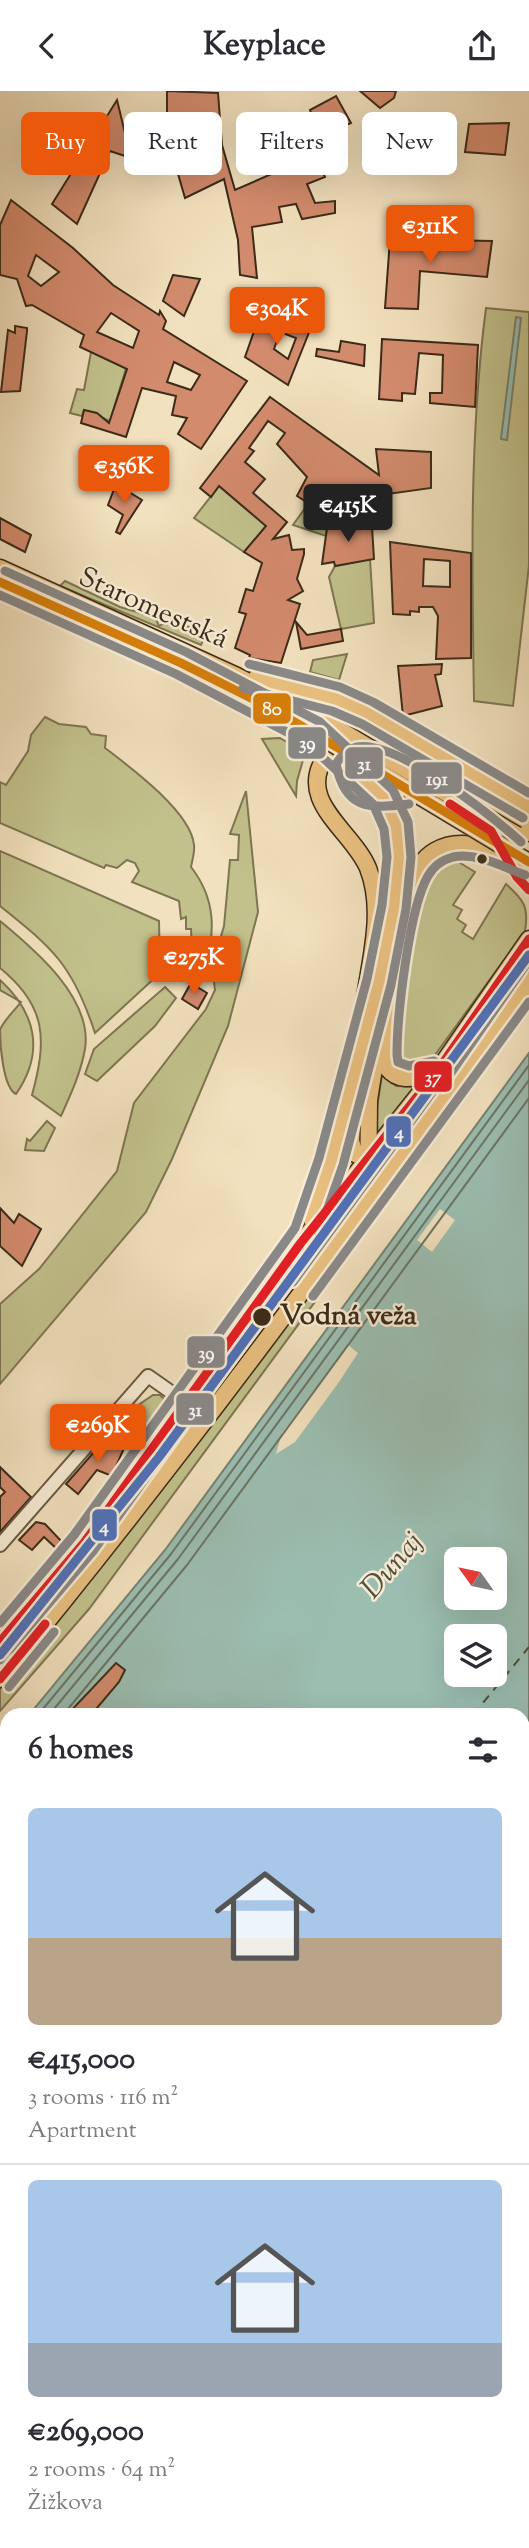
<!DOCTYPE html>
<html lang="en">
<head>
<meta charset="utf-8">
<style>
  :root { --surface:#fff; --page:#f7f7f7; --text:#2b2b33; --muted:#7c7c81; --line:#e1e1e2; --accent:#ea580c }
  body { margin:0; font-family:"Sorts Mill Goudy",serif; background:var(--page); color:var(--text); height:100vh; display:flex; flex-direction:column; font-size:26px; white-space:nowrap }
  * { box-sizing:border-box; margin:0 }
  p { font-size:23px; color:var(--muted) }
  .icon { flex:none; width:38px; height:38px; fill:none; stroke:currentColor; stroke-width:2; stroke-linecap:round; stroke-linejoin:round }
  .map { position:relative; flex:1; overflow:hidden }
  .drawer { position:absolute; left:0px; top:1617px; width:530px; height:840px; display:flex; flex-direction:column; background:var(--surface); border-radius:21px 21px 0 0; box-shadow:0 7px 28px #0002 }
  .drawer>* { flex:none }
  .banner { position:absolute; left:21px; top:21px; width:488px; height:63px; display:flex; gap:14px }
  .needle { width:46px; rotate:303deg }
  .fabs { position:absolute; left:444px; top:1456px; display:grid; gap:14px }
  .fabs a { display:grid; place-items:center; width:63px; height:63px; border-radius:10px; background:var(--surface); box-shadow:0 7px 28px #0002; font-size:35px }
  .price { position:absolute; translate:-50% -60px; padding:0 16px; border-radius:7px; background:var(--accent); color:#fff; font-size:23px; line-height:46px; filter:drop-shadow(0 2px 4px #0008) }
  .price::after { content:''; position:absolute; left:50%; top:42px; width:21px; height:16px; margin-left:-10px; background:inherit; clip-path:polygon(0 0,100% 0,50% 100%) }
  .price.selected { background:#222; color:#fff }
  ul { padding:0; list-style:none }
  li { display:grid; align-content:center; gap:14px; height:371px; padding:0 28px }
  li+li { border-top:2px solid var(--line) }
  li span { display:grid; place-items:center; height:217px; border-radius:10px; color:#555 }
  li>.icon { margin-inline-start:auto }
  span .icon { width:126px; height:126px; fill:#fffc; stroke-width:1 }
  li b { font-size:30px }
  h2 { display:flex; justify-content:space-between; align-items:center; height:84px; padding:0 28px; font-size:30px }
  .tag { padding:0 24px; border-radius:10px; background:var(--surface); box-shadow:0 7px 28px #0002; font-size:24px; line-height:63px }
  .tag.selected { background:var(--accent); color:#fff }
  header { display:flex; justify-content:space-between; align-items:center; height:91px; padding:0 28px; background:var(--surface); font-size:32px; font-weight:700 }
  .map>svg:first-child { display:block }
  .green { fill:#c2c18c; stroke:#7e7652; stroke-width:2 }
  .water { fill:#9bbeb1; stroke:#758374; stroke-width:2; fill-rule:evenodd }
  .pier { fill:#f2e1be }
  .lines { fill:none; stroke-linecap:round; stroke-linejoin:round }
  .shore { stroke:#6b7465; stroke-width:2 }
  .ferry { stroke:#53503f; stroke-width:2; stroke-dasharray:9 7; stroke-linecap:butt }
  .building { fill:#d38b6d; stroke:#3b2b19; stroke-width:2; fill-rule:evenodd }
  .minor-casing { stroke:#695842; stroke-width:16 }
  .major-casing { stroke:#3b2b19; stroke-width:19 }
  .minor { stroke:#f7ecd5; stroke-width:12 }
  .major { stroke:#e9c07f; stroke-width:16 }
  .major-bridge-casing { stroke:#3b2b19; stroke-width:19; stroke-linecap:butt }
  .major-bridge { stroke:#e9c07f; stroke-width:16 }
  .bus-1-casing { stroke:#f7ecd5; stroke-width:14 }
  .bus-2-casing { stroke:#f7ecd5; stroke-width:14 }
  .bus-3-casing { stroke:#f7ecd5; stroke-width:14 }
  .bus-4-casing { stroke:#f7ecd5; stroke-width:14 }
  .bus-5-casing { stroke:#f7ecd5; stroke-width:14 }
  .bus-1 { stroke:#d77e09; stroke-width:9 }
  .bus-2 { stroke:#898989; stroke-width:9 }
  .bus-3 { stroke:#898989; stroke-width:9 }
  .bus-4 { stroke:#e31e24; stroke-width:9 }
  .bus-5 { stroke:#898989; stroke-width:9 }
  .tram-1-casing { stroke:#f7ecd5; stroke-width:14 }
  .tram-1 { stroke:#5071b9; stroke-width:9 }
  .bus-dot { fill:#3b2b19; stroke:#f7ecd5; stroke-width:2.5 }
  .labels { text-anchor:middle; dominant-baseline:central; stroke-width:5; stroke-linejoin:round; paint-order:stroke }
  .street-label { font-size:28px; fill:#3b2b19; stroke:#f7ecd5 }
  .stop-label { font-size:28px; font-weight:bold; fill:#3b2b19; stroke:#f7ecd5; text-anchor:start }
  .water-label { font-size:30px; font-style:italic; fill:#53503f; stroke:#f7ecd5 }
  .line-badge { stroke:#f7ecd5; stroke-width:2.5 }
  .badge-label { font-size:19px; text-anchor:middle; font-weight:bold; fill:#fff }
</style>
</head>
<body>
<header><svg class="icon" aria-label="back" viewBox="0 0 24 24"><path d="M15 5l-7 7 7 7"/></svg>Keyplace<svg class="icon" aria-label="share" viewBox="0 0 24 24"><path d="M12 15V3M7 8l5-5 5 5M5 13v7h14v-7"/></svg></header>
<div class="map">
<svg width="529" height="2457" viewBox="0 0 529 2457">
  <rect width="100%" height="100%" fill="#f2e1be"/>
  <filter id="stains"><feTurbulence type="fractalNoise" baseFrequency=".00286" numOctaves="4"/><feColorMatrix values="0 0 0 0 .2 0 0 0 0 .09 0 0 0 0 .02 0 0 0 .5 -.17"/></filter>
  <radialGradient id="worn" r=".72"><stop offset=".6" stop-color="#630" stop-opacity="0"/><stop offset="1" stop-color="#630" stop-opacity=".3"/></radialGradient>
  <!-- green -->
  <g class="green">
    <path d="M 486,217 L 529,221 L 529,474 L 513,615 L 474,610 C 472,479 469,347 486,217 Z"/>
    <polygon points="91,261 130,264 110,330 84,319 82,325 70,322 77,298 84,299"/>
    <polygon points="219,395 266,435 244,461 194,427"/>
    <polygon points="308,413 328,424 326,445 293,434"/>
    <polygon points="370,468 374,532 341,538 329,486 335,475"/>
    <polygon points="65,490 120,516 155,526 159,535 168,530 207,541 201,554 60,495"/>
    <polygon points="347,563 339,589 310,581 313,569"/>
    <path d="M 45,626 L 59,633 L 86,636 L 91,643 L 106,645 L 105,657 C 130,676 191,721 194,754 C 195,761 192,770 191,776 C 216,808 216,842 204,879 L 193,875 L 191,838 L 186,838 L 186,826 L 181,828 L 179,810 L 132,791 L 139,780 L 135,772 L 127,769 L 117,777 L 106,774 L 104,777 L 0,732 L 0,691 L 6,694 L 28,660 L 31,644 Z"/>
    <polygon points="280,647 305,662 297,690 296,705 262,648"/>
    <polygon points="246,700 258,821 228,935 172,1068 146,1121 0,1293 0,1213 39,1178 117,1080 134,1012 206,918 215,899 212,876 224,835 230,769 238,769 239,744 230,743"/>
    <path d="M 0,760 L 159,830 L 160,882 L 95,942 C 73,875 54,858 0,815 Z"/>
    <path d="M 447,764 L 475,781 L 453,814 L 462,819 L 457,828 L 466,834 L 462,841 L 473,848 L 506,793 C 524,809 529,816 525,840 L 427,975 C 411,982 403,981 390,971 C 387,935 405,815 422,784 C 427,774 437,770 447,764 Z"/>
    <path d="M 0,830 C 34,858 93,907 85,958 C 81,981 71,1003 61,1025 L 32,1004 C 47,949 47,915 0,877 Z"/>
    <path d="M 0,889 C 36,922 45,961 16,1003 C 3,997 0,953 0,939 C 3,930 15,919 21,911 L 0,899 Z"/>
    <polygon points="165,896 176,907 155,935 97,990 85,983 94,958"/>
    <polygon points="529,906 529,920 89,1518 0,1620 0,1598 52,1538 161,1399"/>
    <polygon points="382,983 396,995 416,996 378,1046 373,1045"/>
    <polygon points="47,1030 55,1037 44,1060 25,1059 27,1048 30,1050"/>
    <polygon points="153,1304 160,1304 172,1316 146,1352 128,1339 127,1332 137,1315"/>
    <polygon points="529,1795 529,2457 0,2457 0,2338 7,2332 7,2450 523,2450 523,1802"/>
  </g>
  <!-- water -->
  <g class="water">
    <polygon points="516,226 521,227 507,349 501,348"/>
    <path d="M 529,962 L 529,1795 L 523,1802 L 523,1624 L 29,1624 L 165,1459 ZM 457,1468 L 495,1468 L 495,1507 L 457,1507 ZM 457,1545 L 495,1545 L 495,1584 L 457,1584 Z"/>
    <polygon points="7,1651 7,2332 0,2338 0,1659"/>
  </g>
  <!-- pier -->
  <g class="pier">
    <polygon points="440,1118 455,1129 432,1161 417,1149"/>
    <polygon points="348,1254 358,1262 339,1291 295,1351 276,1363 282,1342"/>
  </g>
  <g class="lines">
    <!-- shore -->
    <g class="shore">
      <polyline points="38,1624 171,1463 529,974"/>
      <polyline points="49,1624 178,1468 529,989"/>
      <polyline points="63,1624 187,1474 529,1007"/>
    </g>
    <!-- ferry -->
    <g class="ferry">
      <polyline points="473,1624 529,1556"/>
      <polyline points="0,2120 7,2114"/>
    </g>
  </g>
  <!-- building -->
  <g class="building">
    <polygon points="167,0 218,2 222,54 235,99 315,64 325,86 307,93 315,112 335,110 335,122 302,128 296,113 279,116 282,131 252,136 257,187 240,184 238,149 224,88 185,107 174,69 157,70 154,33 167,33"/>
    <polygon points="360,0 396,0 394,7 380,17"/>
    <polygon points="336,5 351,32 319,46 310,19"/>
    <polygon points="117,9 131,67 110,60 77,133 52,113"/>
    <polygon points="509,32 505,64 465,61 469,33"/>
    <path d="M 11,109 L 73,157 L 113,194 L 159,224 L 160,220 L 166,230 L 163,238 L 247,290 L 201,358 L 178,343 L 187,327 L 172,324 L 176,305 L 142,297 L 126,346 L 81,332 L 84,319 L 97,322 L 109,332 L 127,278 L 80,256 L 84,244 L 32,214 L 26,215 L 17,188 L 0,184 L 0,134 ZM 36,164 L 59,181 L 41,195 L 28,185 ZM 111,222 L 139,240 L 133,257 L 97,241 ZM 174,271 L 200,284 L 191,299 L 167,291 Z"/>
    <polygon points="390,148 492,150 487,186 420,180 418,218 385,217"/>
    <polygon points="173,184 200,188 184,225 163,210"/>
    <path d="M 260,223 L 310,239 L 288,294 L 245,266 ZM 280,241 L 296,247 L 288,268 L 274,258 Z"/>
    <polygon points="15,235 27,237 27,240 20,300 1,301 8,239 15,242"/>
    <polygon points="382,248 478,254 475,316 430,312 430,302 442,302 443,264 419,262 415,303 402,302 402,310 379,308"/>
    <polygon points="341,250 365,254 364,275 316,265 317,258 339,261"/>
    <polygon points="270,306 379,384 376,358 431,361 431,397 373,405 373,419 316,417 297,405 307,386 277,353 285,342 268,330 249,357 254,360 245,371 265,388 253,402 287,431 273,448 289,444 292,459 304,458 304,463 297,488 303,500 288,509 300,513 281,572 249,567 250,564 235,557 246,523 239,521 246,498 253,500 262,472 244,461 266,435 219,395 211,406 200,397"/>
    <polygon points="116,393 142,409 120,443 116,441 123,424 108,414"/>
    <polygon points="0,427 31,444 25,461 0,448"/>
    <polygon points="328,430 372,436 374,468 335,475 334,471 322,473"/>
    <path d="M 390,451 L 471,462 L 471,567 L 436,568 L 438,525 L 433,516 L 419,516 L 419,521 L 410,520 L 410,524 L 393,523 ZM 424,468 L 450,470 L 450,496 L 423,495 Z"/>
    <polygon points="296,531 307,544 341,538 343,550 301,558"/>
    <polygon points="442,573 441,583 435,584 442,615 403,625 398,575"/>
    <polygon points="191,892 207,902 198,918 182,908"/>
    <polygon points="0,1117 14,1132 19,1123 41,1138 22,1175 0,1155"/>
    <polygon points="108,1345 124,1357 112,1385 97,1379 78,1403 66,1393"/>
    <polygon points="0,1376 31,1406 0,1441 0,1406 5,1401 0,1396"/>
    <polygon points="36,1431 45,1433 64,1453 58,1459 44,1446 32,1459 19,1449"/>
    <polygon points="116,1572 125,1579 119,1591 91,1624 67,1624"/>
  </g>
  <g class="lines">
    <defs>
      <g id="minor">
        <polyline points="109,1331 152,1360"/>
        <polyline points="0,1454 148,1285 185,1311"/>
      </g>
      <g id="major">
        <polyline points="0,477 237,585 321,628"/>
        <polyline points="0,491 181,572 313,641"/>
        <polyline points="257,586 336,608 368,622 529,716"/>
        <path d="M 361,643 C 410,647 494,708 529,742"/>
        <path d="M 326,665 C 295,710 352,739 368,777 C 386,823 368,874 363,922"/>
        <path d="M 436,982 C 419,985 400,994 387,977 C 375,961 403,819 411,794 C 415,781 423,767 435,760 C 462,744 491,759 517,769"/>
        <polyline points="353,1019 351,1050 355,1063 382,1073 397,1071"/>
        <polyline points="368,1110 369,1009 378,952"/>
        <polyline points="312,1129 355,989 394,816 399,751 391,721 378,700"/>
        <polyline points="0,1551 84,1452 300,1153 436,982 529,848"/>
        <path d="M 0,1588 C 186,1363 358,1127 529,890"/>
      </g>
    </defs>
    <!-- minor casing -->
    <use href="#minor" class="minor-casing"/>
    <!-- major casing -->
    <use href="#major" class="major-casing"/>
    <!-- minor -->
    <use href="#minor" class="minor"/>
    <!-- major -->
    <use href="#major" class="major"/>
    <defs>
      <g id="major-bridge">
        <polyline points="321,628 517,744"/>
        <polyline points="313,641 529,771"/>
        <polyline points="346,670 378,700"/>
      </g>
    </defs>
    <!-- major-bridge casing -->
    <use href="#major-bridge" class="major-bridge-casing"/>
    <!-- major-bridge -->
    <use href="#major-bridge" class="major-bridge"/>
    <defs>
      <polyline id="bus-1" points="0,491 181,572 273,618 529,771"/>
      <g id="bus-2">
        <polyline points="0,504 176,583 306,651 373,713 384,738 387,766 382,814 367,888 319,1067 295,1137 74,1444 0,1532"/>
        <polyline points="243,597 332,620 362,633 523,727"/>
        <polyline points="313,1205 529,911"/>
        <polyline points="9,1596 54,1541"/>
      </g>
      <g id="bus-3">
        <polyline points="5,480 186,561 320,631 393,699 408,731 411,766 406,818 391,894 343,1074 317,1148 94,1459 9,1559"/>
        <polyline points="249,573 340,596 373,611 529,702"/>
        <polyline points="293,1191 519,883"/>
        <polyline points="0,1569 36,1525"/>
      </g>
      <g id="bus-4">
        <polyline points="450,713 491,740 517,786 529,799"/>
        <polyline points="0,1551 84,1452 300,1153 436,982 529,848"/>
        <polyline points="0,1588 45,1533"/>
      </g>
      <g id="bus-5">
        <path d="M 409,713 C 368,718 345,718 336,673 C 341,665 348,658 357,656 C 396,648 492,725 521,751"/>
        <path d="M 434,970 L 409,975 L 398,971 L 397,964 C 397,925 409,817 428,785 C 433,776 442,769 453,766 C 477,761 503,776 525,784"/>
        <polyline points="446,989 529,869"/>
      </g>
    </defs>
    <!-- bus-1 casing -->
    <use href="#bus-1" class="bus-1-casing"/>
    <!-- bus-2 casing -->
    <use href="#bus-2" class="bus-2-casing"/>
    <!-- bus-3 casing -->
    <use href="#bus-3" class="bus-3-casing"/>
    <!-- bus-4 casing -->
    <use href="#bus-4" class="bus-4-casing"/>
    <!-- bus-5 casing -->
    <use href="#bus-5" class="bus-5-casing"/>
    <!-- bus-1 -->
    <use href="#bus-1" class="bus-1"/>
    <!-- bus-2 -->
    <use href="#bus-2" class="bus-2"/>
    <!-- bus-3 -->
    <use href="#bus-3" class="bus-3"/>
    <!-- bus-4 -->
    <use href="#bus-4" class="bus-4"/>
    <!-- bus-5 -->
    <use href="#bus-5" class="bus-5"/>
    <defs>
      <polyline id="tram-1" points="0,1564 159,1366 529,864"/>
    </defs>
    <!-- tram-1 casing -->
    <use href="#tram-1" class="tram-1-casing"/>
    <!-- tram-1 -->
    <use href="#tram-1" class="tram-1"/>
  </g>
  <!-- markers -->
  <g class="bus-dot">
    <circle cx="482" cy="768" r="6"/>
    <circle cx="262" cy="1226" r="10"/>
  </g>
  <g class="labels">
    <!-- street labels -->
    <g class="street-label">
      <text transform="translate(153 518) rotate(24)">Staromestská</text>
    </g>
    <!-- stop labels -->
    <g class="stop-label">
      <text x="280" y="1226">Vodná veža</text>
    </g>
    <!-- water labels -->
    <g class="water-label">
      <text transform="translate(393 1475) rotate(-49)">Dunaj</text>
    </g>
  </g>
  <g class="line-badge">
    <rect x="252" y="601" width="40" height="33" rx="7" fill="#d77e09"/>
    <rect x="287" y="635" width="40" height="34" rx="7" fill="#898989"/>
    <rect x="344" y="655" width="40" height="34" rx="7" fill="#898989"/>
    <rect x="410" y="670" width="53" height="34" rx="7" fill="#898989"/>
    <rect x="413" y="969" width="40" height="33" rx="7" fill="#e31e24"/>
    <rect x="385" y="1024" width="27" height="33" rx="7" fill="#5071b9"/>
    <rect x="186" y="1244" width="40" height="34" rx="7" fill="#898989"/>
    <rect x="175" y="1301" width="40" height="34" rx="7" fill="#898989"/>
    <rect x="91" y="1417" width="27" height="34" rx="7" fill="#5071b9"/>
  </g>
  <g class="badge-label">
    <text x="272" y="624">80</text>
    <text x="307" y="658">39</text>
    <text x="364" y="679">31</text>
    <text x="437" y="694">191</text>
    <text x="433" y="992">37</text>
    <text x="399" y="1047">4</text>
    <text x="206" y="1268">39</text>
    <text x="195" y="1325">31</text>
    <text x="104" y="1441">4</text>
  </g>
  <rect width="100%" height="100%" filter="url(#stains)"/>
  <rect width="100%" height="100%" fill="url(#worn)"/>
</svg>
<div class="fabs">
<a><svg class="needle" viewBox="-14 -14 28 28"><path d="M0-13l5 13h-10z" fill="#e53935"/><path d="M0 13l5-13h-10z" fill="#7c7c81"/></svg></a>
<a><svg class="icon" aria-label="layers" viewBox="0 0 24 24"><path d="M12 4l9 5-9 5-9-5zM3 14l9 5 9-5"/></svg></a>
</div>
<b class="price" style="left:430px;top:174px">€311K</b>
<b class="price" style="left:277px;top:256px">€304K</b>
<b class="price" style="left:124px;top:414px">€356K</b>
<b class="price selected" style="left:348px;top:453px">€415K</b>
<b class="price" style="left:194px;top:905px">€275K</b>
<b class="price" style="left:98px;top:1373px">€269K</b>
<div class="banner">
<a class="tag selected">Buy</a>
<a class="tag">Rent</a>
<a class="tag">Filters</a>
<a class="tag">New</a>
</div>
<section class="drawer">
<h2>6 homes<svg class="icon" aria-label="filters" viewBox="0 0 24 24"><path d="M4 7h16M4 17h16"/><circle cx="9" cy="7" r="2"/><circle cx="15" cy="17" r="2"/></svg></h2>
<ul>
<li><span style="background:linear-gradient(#a9c7e8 60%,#b9a48a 0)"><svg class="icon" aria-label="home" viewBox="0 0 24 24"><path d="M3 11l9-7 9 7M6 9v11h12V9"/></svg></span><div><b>€415,000</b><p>3 rooms · 116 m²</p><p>Apartment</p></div></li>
<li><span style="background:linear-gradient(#a9c7e8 75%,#9aa5b1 0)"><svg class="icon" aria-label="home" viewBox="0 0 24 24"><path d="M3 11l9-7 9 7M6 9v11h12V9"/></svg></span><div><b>€269,000</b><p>2 rooms · 64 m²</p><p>Žižkova</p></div></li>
</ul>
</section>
</div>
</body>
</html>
